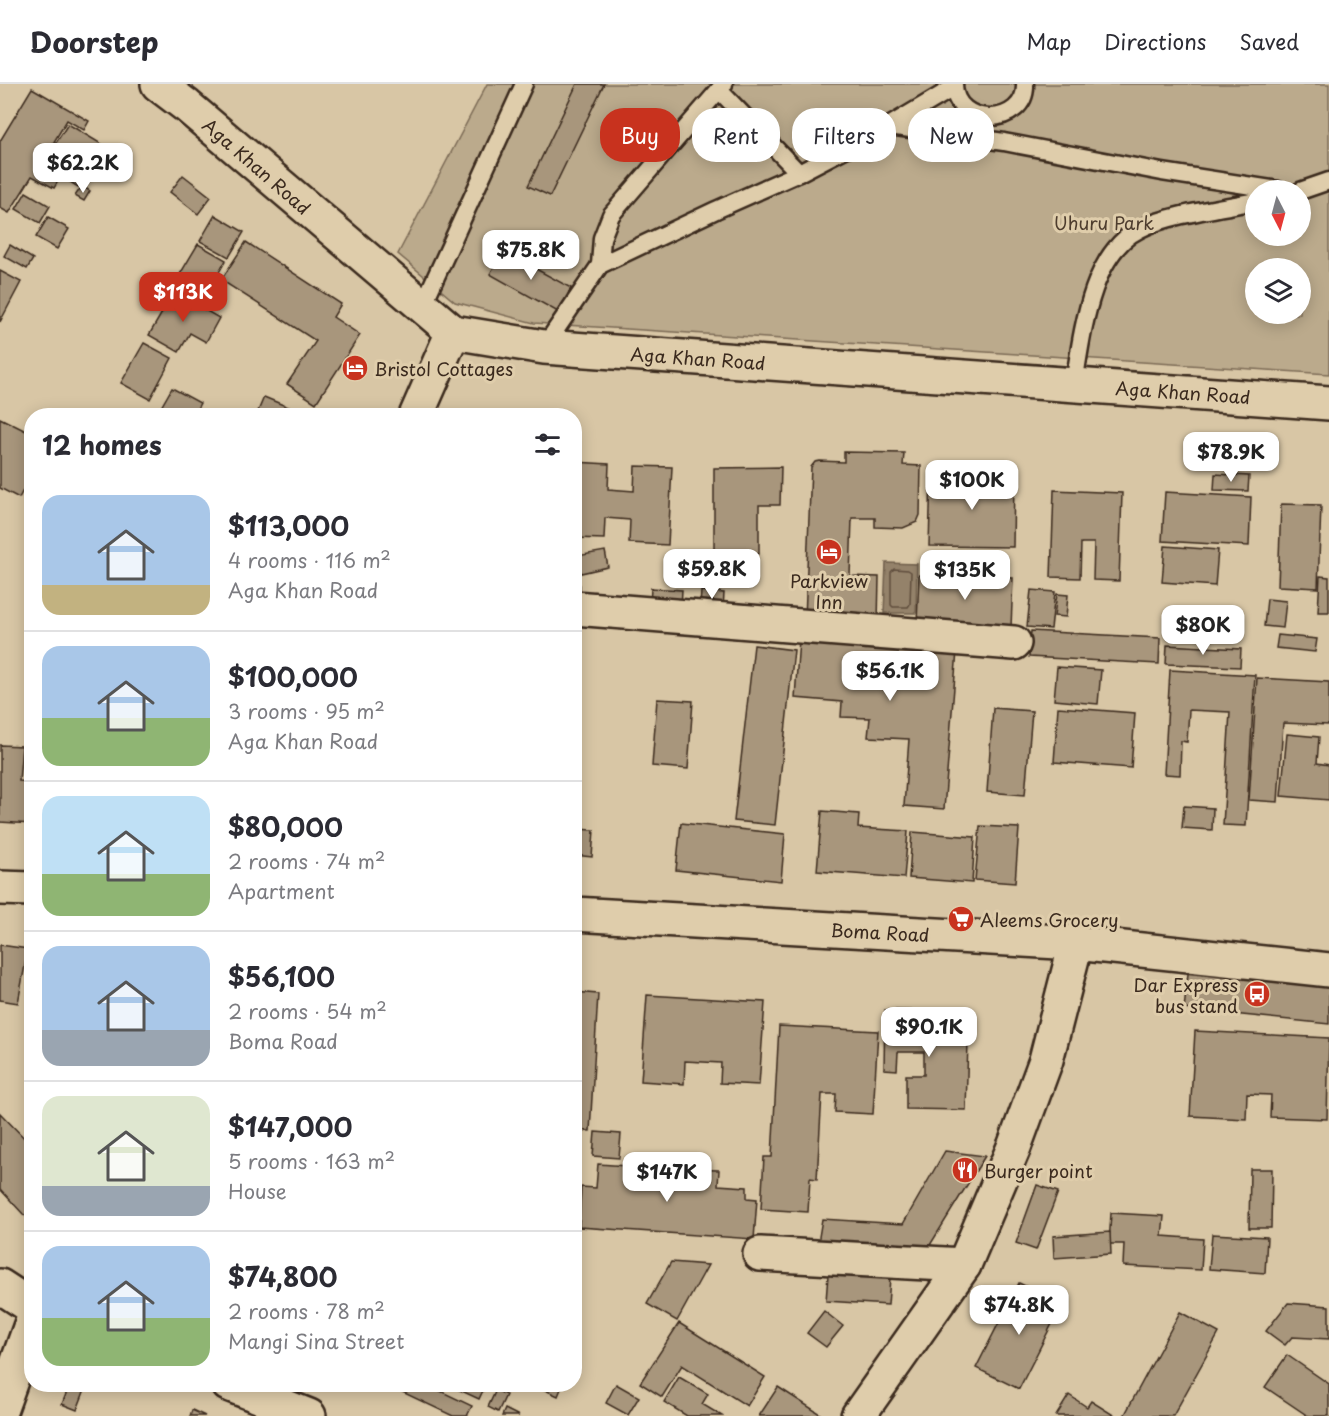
<!DOCTYPE html>
<html lang="en">
<head>
<meta charset="utf-8">
<style>
  :root { --surface:#fff; --page:#f7f7f7; --text:#2b2b33; --muted:#7c7c81; --line:#e1e1e2; --accent:#c8321e }
  body { margin:0; font-family:"Playpen Sans",sans-serif; background:var(--page); color:var(--text); height:100vh; display:flex; flex-direction:column; font-size:22px; white-space:nowrap }
  * { box-sizing:border-box; margin:0 }
  p { font-size:20px; color:var(--muted) }
  .icon { flex:none; width:33px; height:33px; fill:none; stroke:currentColor; stroke-width:2; stroke-linecap:round; stroke-linejoin:round }
  .map { position:relative; flex:1; overflow:hidden }
  .panel { position:absolute; left:24px; top:324px; width:558px; height:984px; display:flex; flex-direction:column; background:var(--surface); border-radius:24px; box-shadow:0 3px 15px #0003 }
  .panel>* { flex:none }
  .banner { position:absolute; left:600px; top:24px; width:570px; height:54px; display:flex; gap:12px }
  .needle { width:39px; rotate:174deg }
  .buttons { position:absolute; left:1245px; top:96px; display:grid; gap:12px }
  .buttons a { display:grid; place-items:center; width:66px; height:66px; border-radius:50%; background:var(--surface); box-shadow:0 3px 15px #0003; font-size:30px }
  .price { position:absolute; translate:-50% -51px; padding:0 14px; border-radius:12px; background:#fff; color:#222; font-size:20px; line-height:39px; filter:drop-shadow(0 2px 3px #0008) }
  .price::after { content:''; position:absolute; left:50%; top:36px; width:18px; height:14px; margin-left:-9px; background:inherit; clip-path:polygon(0 0,100% 0,50% 100%) }
  .price.on { background:var(--accent); color:#fff }
  ul { padding:0; list-style:none }
  li { display:flex; align-items:center; gap:18px; height:150px; padding:0 18px }
  li+li { border-top:2px solid var(--line) }
  li span { display:grid; place-items:center; flex:none; width:168px; height:120px; border-radius:18px; color:#555 }
  li>.icon { margin-inline-start:auto }
  span .icon { width:72px; height:72px; fill:#fffc; stroke-width:1 }
  li b { font-size:26px }
  h2 { display:flex; justify-content:space-between; align-items:center; height:72px; padding:0 18px; font-size:26px }
  .tag { padding:0 21px; border-radius:24px; background:var(--surface); box-shadow:0 3px 15px #0003; font-size:21px; line-height:54px }
  .tag.on { background:var(--accent); color:#fff }
  header { display:flex; align-items:center; gap:36px; box-sizing:border-box; height:84px; padding:0 30px; background:var(--surface); border-bottom:2px solid var(--line) }
  header strong { font-size:28px }
  nav { display:flex; gap:33px; margin-inline-start:auto; font-size:21px }
  .map>svg:first-child { display:block }
  .green { fill:#bbaa8c; stroke:#7b6a55; stroke-width:1.5; fill-rule:evenodd }
  .water { fill:#94826a; stroke:#705f4c; stroke-width:1.5 }
  .lines { fill:none; stroke-linecap:round; stroke-linejoin:round }
  .shore { stroke:#5f4d3c; stroke-width:1.5 }
  .building { fill:#a8967c; stroke:#3b2a1e; stroke-width:1.5 }
  .lane-casing { stroke:#3b2a1e; stroke-width:21 }
  .street-casing { stroke:#3b2a1e; stroke-width:38 }
  .lane { stroke:#dfcdab; stroke-width:16 }
  .street { stroke:#dfcdab; stroke-width:33 }
  .labels { text-anchor:middle; dominant-baseline:central; stroke-width:6; stroke-linejoin:round; paint-order:stroke }
  .street-label { font-size:18px; fill:#3b2a1e; stroke:#dfcdab }
  .park-label { font-size:18px; fill:#4e3d2e; stroke:#dfcdab }
  .poi-label { font-size:18px; fill:#3b2a1e; stroke:#dfcdab; text-anchor:start }
</style>
</head>
<body>
<header>
<strong>Doorstep</strong>
<nav><a>Map</a><a>Directions</a><a>Saved</a></nav>
</header>
<div class="map">
<svg width="1329" height="1332" viewBox="0 0 1329 1332">
  <rect width="100%" height="100%" fill="#d8c6a5"/>
  <filter id="ink" filterUnits="userSpaceOnUse"><feTurbulence type="fractalNoise" baseFrequency=".0167" numOctaves="2"/><feDisplacementMap in="SourceGraphic" scale="12" xChannelSelector="R" yChannelSelector="G"/><feConvolveMatrix kernelMatrix="1 2 1 2 8 2 1 2 1" color-interpolation-filters="sRGB"/></filter>
  <g filter="url(#ink)">
    <!-- green -->
    <path class="green" d="M 487,0 L 1329,0 L 1329,290 L 534,239 L 455,218 L 398,170 ZM 1256,106 L 1300,106 L 1300,152 L 1256,152 ZM 1256,184 L 1300,184 L 1300,230 L 1256,230 Z"/>
    <!-- water -->
    <polygon class="water" points="886,479 917,480 916,529 884,529"/>
    <g class="lines">
      <!-- shore -->
      <polygon class="shore" points="894,485 908,486 911,488 910,520 908,523 893,523 891,521 891,488"/>
    </g>
    <!-- building -->
    <g class="building">
      <polygon points="577,0 604,0 550,112 528,102"/>
      <polygon points="32,4 89,37 84,46 67,36 49,66 69,78 54,104 32,92 9,129 0,124 0,57"/>
      <polygon points="68,40 103,61 78,103 64,94 73,78 52,65"/>
      <polygon points="183,91 211,113 198,130 170,108"/>
      <polygon points="82,102 90,107 84,117 75,112"/>
      <polygon points="26,108 50,122 40,139 16,125"/>
      <polygon points="215,131 244,148 229,173 200,157"/>
      <polygon points="48,133 69,145 57,165 36,153"/>
      <polygon points="246,158 341,220 333,233 360,251 316,319 287,300 316,257 221,196"/>
      <polygon points="198,160 226,176 202,218 173,202"/>
      <polygon points="10,161 33,175 27,185 4,172"/>
      <polygon points="503,167 571,204 558,228 490,190"/>
      <polygon points="0,187 21,198 0,238"/>
      <polygon points="174,208 219,234 206,258 190,249 179,268 149,251"/>
      <polygon points="144,259 172,274 150,315 121,299"/>
      <polygon points="172,304 200,319 193,332 156,332"/>
      <polygon points="264,313 305,330 304,332 256,332"/>
      <polygon points="0,334 32,350 32,389 19,414 0,404"/>
      <polygon points="844,368 904,369 903,381 921,382 920,431 917,438 903,444 875,443 875,434 852,434 850,492 879,493 878,537 805,535 811,383 815,378 820,377 844,378"/>
      <polygon points="575,378 609,380 608,405 634,407 635,382 672,383 668,461 629,459 630,436 605,434 604,455 574,454"/>
      <polygon points="781,383 780,421 759,421 759,470 714,470 714,384"/>
      <polygon points="931,390 1014,392 1013,463 929,462"/>
      <polygon points="1215,390 1249,392 1248,407 1214,406"/>
      <polygon points="1054,406 1122,409 1119,497 1093,496 1094,459 1081,459 1080,494 1051,493"/>
      <polygon points="1165,408 1251,413 1249,462 1162,457"/>
      <polygon points="1281,420 1321,421 1318,504 1278,502"/>
      <polygon points="1165,462 1218,466 1215,502 1162,498"/>
      <polygon points="605,467 608,483 581,489 577,472"/>
      <polygon points="919,491 1013,494 1011,543 917,539"/>
      <polygon points="1320,492 1329,493 1329,528 1318,528"/>
      <rect x="574" y="501" width="6" height="14"/>
      <polygon points="651,504 682,506 681,523 650,522"/>
      <polygon points="1031,506 1055,508 1051,545 1027,543"/>
      <polygon points="701,507 724,509 723,525 700,524"/>
      <polygon points="1057,510 1068,511 1066,533 1054,532"/>
      <polygon points="1267,515 1286,517 1283,544 1264,542"/>
      <polygon points="1031,547 1160,554 1159,580 1029,573"/>
      <polygon points="1278,551 1317,555 1315,568 1276,564"/>
      <polygon points="799,555 957,567 944,725 904,722 909,655 868,653 870,634 841,633 842,618 795,614"/>
      <polygon points="754,561 794,566 775,741 734,737"/>
      <polygon points="1167,561 1241,565 1240,583 1166,580"/>
      <polygon points="1057,583 1101,586 1098,620 1054,616"/>
      <polygon points="1170,586 1255,591 1246,742 1223,741 1230,628 1189,626 1187,658 1181,657 1180,691 1164,690"/>
      <polygon points="1257,594 1329,598 1329,641 1283,639 1278,718 1249,716"/>
      <polygon points="657,615 693,617 688,685 652,682"/>
      <polygon points="1058,623 1135,629 1131,684 1054,678"/>
      <polygon points="993,624 1032,627 1025,711 987,708"/>
      <polygon points="1287,650 1319,653 1317,679 1329,681 1329,716 1281,712"/>
      <polygon points="0,661 22,662 19,697 32,698 32,740 0,738"/>
      <polygon points="1184,722 1213,724 1212,746 1182,744"/>
      <polygon points="822,727 859,730 858,744 908,747 904,794 817,787"/>
      <polygon points="681,739 785,750 781,797 676,786"/>
      <polygon points="980,742 1019,744 1015,799 975,796"/>
      <polygon points="574,745 594,746 592,773 574,771"/>
      <polygon points="912,748 975,753 972,799 909,794"/>
      <polygon points="0,861 28,865 18,919 0,916"/>
      <polygon points="1189,881 1329,894 1329,940 1184,925"/>
      <polygon points="574,908 598,910 590,1047 574,1046"/>
      <polygon points="647,911 765,918 759,1001 720,999 721,979 685,977 684,1000 641,997"/>
      <polygon points="885,926 943,927 942,937 959,937 958,957 968,957 966,1026 906,1025 906,991 924,991 924,968 898,968 897,986 884,985"/>
      <polygon points="32,941 32,958 29,959 29,942"/>
      <polygon points="779,942 878,947 873,1030 835,1028 836,1010 822,1010 817,1095 810,1094 808,1128 761,1125 764,1073 772,1073"/>
      <polygon points="1195,947 1329,954 1327,1035 1270,1033 1271,1011 1247,1010 1246,1035 1190,1032"/>
      <polygon points="0,1029 32,1062 32,1136 23,1130 0,1105"/>
      <polygon points="595,1048 621,1050 619,1074 593,1072"/>
      <polygon points="945,1067 985,1072 927,1166 818,1159 822,1135 903,1140"/>
      <polygon points="598,1080 656,1084 656,1097 674,1098 675,1085 719,1086 718,1101 747,1103 747,1114 757,1115 754,1155 579,1143 581,1103 596,1104"/>
      <polygon points="1250,1085 1272,1085 1271,1144 1249,1144"/>
      <polygon points="1037,1101 1058,1108 1036,1166 1016,1159"/>
      <polygon points="1111,1129 1164,1132 1162,1152 1203,1155 1201,1186 1123,1182 1124,1160 1109,1160"/>
      <polygon points="1110,1148 1111,1170 1054,1174 1053,1152"/>
      <polygon points="1212,1150 1267,1153 1265,1189 1209,1185"/>
      <polygon points="671,1178 708,1181 677,1237 647,1220"/>
      <polygon points="828,1191 890,1194 888,1221 826,1217"/>
      <polygon points="1019,1199 1062,1220 1019,1305 976,1284"/>
      <polygon points="1288,1219 1329,1222 1329,1255 1292,1253 1285,1261 1266,1247"/>
      <polygon points="824,1227 843,1242 826,1263 807,1249"/>
      <polygon points="1180,1228 1219,1249 1173,1332 1124,1332"/>
      <polygon points="679,1239 765,1293 747,1322 682,1281 662,1313 640,1299"/>
      <polygon points="1287,1271 1329,1300 1329,1332 1308,1332 1265,1303"/>
      <polygon points="679,1293 708,1310 702,1320 722,1332 687,1332 664,1318"/>
      <polygon points="70,1300 87,1300 77,1326 62,1320"/>
      <polygon points="403,1300 441,1300 438,1306 472,1322 467,1332 453,1332 400,1307"/>
      <polygon points="455,1300 486,1300 479,1315 453,1303"/>
      <polygon points="532,1300 563,1300 558,1312"/>
      <polygon points="616,1300 639,1313 628,1331 606,1319"/>
      <polygon points="778,1303 820,1330 819,1332 759,1332"/>
      <polygon points="496,1306 506,1311 498,1328 488,1323"/>
      <polygon points="1069,1311 1087,1323 1091,1317 1115,1332 1056,1332"/>
      <polygon points="505,1325 519,1332 502,1332"/>
      <polygon points="192,1326 205,1332 190,1332"/>
    </g>
    <g class="lines">
      <defs>
        <g id="lane">
          <path d="M 954,0 C 954,45 1027,43 1025,0"/>
          <polyline points="719,6 799,89"/>
          <polyline points="889,42 1004,58 1162,88 1278,106"/>
          <polyline points="1300,107 1329,97"/>
          <polyline points="600,181 602,154 611,131 724,0"/>
          <polyline points="423,221 524,0"/>
          <polyline points="544,263 600,181 716,126 799,89 889,42 953,4"/>
          <path d="M 1074,300 C 1082,252 1090,169 1140,145 C 1170,130 1222,124 1256,117"/>
        </g>
        <g id="street">
          <polyline points="158,0 187,22 453,248 544,263 1329,319"/>
          <polyline points="416,332 453,248"/>
          <polyline points="574,524 1014,559"/>
          <polyline points="0,804 32,805"/>
          <polyline points="574,830 1076,859 1329,886"/>
          <polyline points="760,1170 964,1181"/>
          <polyline points="0,1202 32,1223"/>
          <polyline points="228,1300 309,1332"/>
          <polyline points="0,1327 32,1238"/>
          <polyline points="858,1332 964,1181 1014,1063 1046,976 1076,859"/>
        </g>
      </defs>
      <!-- lane casing -->
      <use href="#lane" class="lane-casing"/>
      <!-- street casing -->
      <use href="#street" class="street-casing"/>
      <!-- lane -->
      <use href="#lane" class="lane"/>
      <!-- street -->
      <use href="#street" class="street"/>
    </g>
  </g>
  <!-- icons -->
  <defs>
    <symbol id="hotel-disc" viewBox="-11 -11 22 22"><circle r="9.5" fill="#c8321e" stroke="#dfcdab"/><path d="M-6-4.5h1.5V1H6V5H4.5V3h-9V5H-6ZM-4 0a1.8 1.8 0 1 1 3.6 0ZM.5 0V-2.5h3Q6-2.5 6 0Z" fill="#fff"/></symbol>
    <symbol id="supermarket-disc" viewBox="-11 -11 22 22"><circle r="9.5" fill="#c8321e" stroke="#dfcdab"/><path d="M-6-5.5h2.5l.6 2H6L4.5 2H-2.5L-4.4-4H-6ZM-1.5 3.2a1.3 1.3 0 1 0 .1 0ZM3 3.2a1.3 1.3 0 1 0 .1 0Z" fill="#fff"/></symbol>
    <symbol id="bus-disc" viewBox="-11 -11 22 22"><circle r="9.5" fill="#c8321e" stroke="#dfcdab"/><path d="M-5-6H5V4H4V6H2V4H-2V6H-4V4H-5ZM-3.5-4V0h7V-4ZM-3.5 1.2v1.5H-2V1.2ZM2 1.2v1.5H3.5V1.2Z" fill="#fff"/></symbol>
    <symbol id="restaurant-disc" viewBox="-11 -11 22 22"><circle r="9.5" fill="#c8321e" stroke="#dfcdab"/><path d="M-5-6h1v4h1v-4h1v4h1v-4h1v5L-1.5 .5V6h-2V.5L-5-1ZM5-6V6H3V1.5H1.5Q1.5-4 5-6Z" fill="#fff"/></symbol>
  </defs>
  <g fill-rule="evenodd">
    <use href="#hotel-disc" x="340" y="269" width="30" height="30"/>
    <use href="#hotel-disc" x="814" y="453" width="30" height="30"/>
    <use href="#supermarket-disc" x="946" y="820" width="30" height="30"/>
    <use href="#bus-disc" x="1242" y="895" width="30" height="30"/>
    <use href="#restaurant-disc" x="950" y="1071" width="30" height="30"/>
  </g>
  <g class="labels">
    <!-- street labels -->
    <g class="street-label">
      <text transform="translate(257 82) rotate(41)">Aga Khan Road</text>
      <text transform="translate(698 274) rotate(4)">Aga Khan Road</text>
      <text transform="translate(1183 308) rotate(4)">Aga Khan Road</text>
      <text transform="translate(880 848) rotate(3)">Boma Road</text>
    </g>
    <!-- park labels -->
    <g class="park-label">
      <text x="1104" y="138">Uhuru Park</text>
    </g>
    <!-- poi labels -->
    <g class="poi-label">
      <text x="374" y="284">Bristol Cottages</text>
      <text x="829" y="496" text-anchor="middle">Parkview<tspan x="829" dy="21">Inn</tspan></text>
      <text x="980" y="835">Aleems Grocery</text>
      <text x="1238" y="900" text-anchor="end">Dar Express<tspan x="1238" dy="21">bus stand</tspan></text>
      <text x="984" y="1086">Burger point</text>
    </g>
  </g>
</svg>
<div class="buttons">
<a><svg class="needle" viewBox="-14 -14 28 28"><path d="M0-13l5 13h-10z" fill="#e53935"/><path d="M0 13l5-13h-10z" fill="#7c7c81"/></svg></a>
<a><svg class="icon" aria-label="layers" viewBox="0 0 24 24"><path d="M12 4l9 5-9 5-9-5zM3 14l9 5 9-5"/></svg></a>
</div>
<b class="price" style="left:83px;top:110px">$62.2K</b>
<b class="price" style="left:531px;top:197px">$75.8K</b>
<b class="price on" style="left:183px;top:239px">$113K</b>
<b class="price" style="left:1231px;top:399px">$78.9K</b>
<b class="price" style="left:972px;top:427px">$100K</b>
<b class="price" style="left:712px;top:516px">$59.8K</b>
<b class="price" style="left:965px;top:517px">$135K</b>
<b class="price" style="left:1203px;top:572px">$80K</b>
<b class="price" style="left:890px;top:618px">$56.1K</b>
<b class="price" style="left:929px;top:974px">$90.1K</b>
<b class="price" style="left:667px;top:1119px">$147K</b>
<b class="price" style="left:1019px;top:1252px">$74.8K</b>
<div class="banner">
<a class="tag on">Buy</a>
<a class="tag">Rent</a>
<a class="tag">Filters</a>
<a class="tag">New</a>
</div>
<section class="panel">
<h2>12 homes<svg class="icon" aria-label="filters" viewBox="0 0 24 24"><path d="M4 7h16M4 17h16"/><circle cx="9" cy="7" r="2"/><circle cx="15" cy="17" r="2"/></svg></h2>
<ul>
<li><span style="background:linear-gradient(#a9c7e8 75%,#c2b280 0)"><svg class="icon" aria-label="home" viewBox="0 0 24 24"><path d="M3 11l9-7 9 7M6 9v11h12V9"/></svg></span><div><b>$113,000</b><p>4 rooms · 116 m²</p><p>Aga Khan Road</p></div></li>
<li><span style="background:linear-gradient(#a9c7e8 60%,#8fb573 0)"><svg class="icon" aria-label="home" viewBox="0 0 24 24"><path d="M3 11l9-7 9 7M6 9v11h12V9"/></svg></span><div><b>$100,000</b><p>3 rooms · 95 m²</p><p>Aga Khan Road</p></div></li>
<li><span style="background:linear-gradient(#bfe0f5 65%,#8fb573 0)"><svg class="icon" aria-label="home" viewBox="0 0 24 24"><path d="M3 11l9-7 9 7M6 9v11h12V9"/></svg></span><div><b>$80,000</b><p>2 rooms · 74 m²</p><p>Apartment</p></div></li>
<li><span style="background:linear-gradient(#a9c7e8 70%,#9aa5b1 0)"><svg class="icon" aria-label="home" viewBox="0 0 24 24"><path d="M3 11l9-7 9 7M6 9v11h12V9"/></svg></span><div><b>$56,100</b><p>2 rooms · 54 m²</p><p>Boma Road</p></div></li>
<li><span style="background:linear-gradient(#dfe7d0 75%,#9aa5b1 0)"><svg class="icon" aria-label="home" viewBox="0 0 24 24"><path d="M3 11l9-7 9 7M6 9v11h12V9"/></svg></span><div><b>$147,000</b><p>5 rooms · 163 m²</p><p>House</p></div></li>
<li><span style="background:linear-gradient(#a9c7e8 60%,#8fb573 0)"><svg class="icon" aria-label="home" viewBox="0 0 24 24"><path d="M3 11l9-7 9 7M6 9v11h12V9"/></svg></span><div><b>$74,800</b><p>2 rooms · 78 m²</p><p>Mangi Sina Street</p></div></li>
</ul>
</section>
</div>
</body>
</html>
